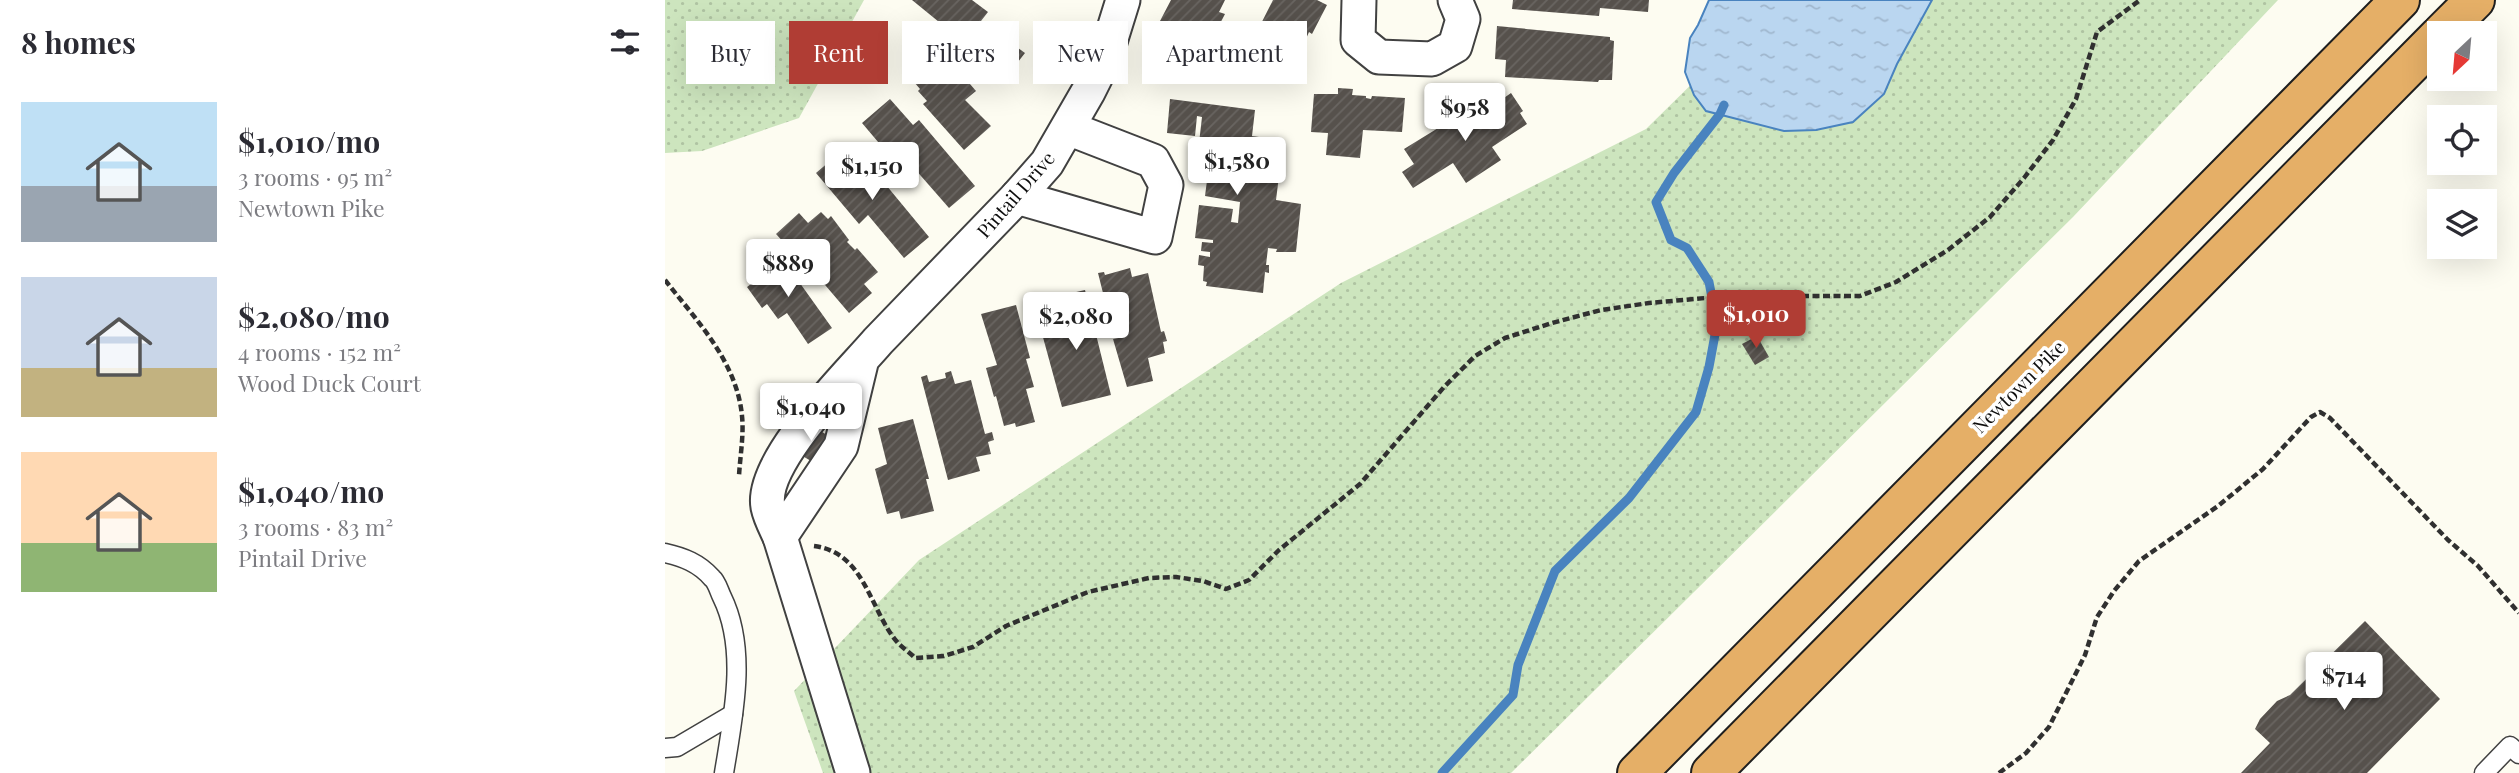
<!DOCTYPE html>
<html lang="en">
<head>
<meta charset="utf-8">
<style>
  :root { --surface:#fff; --page:#f7f7f7; --text:#2b2b33; --muted:#7c7c81; --accent:#b03d34 }
  body { margin:0; font-family:"Playfair Display",serif; background:var(--page); color:var(--text); height:100vh; display:flex; flex-direction:column; font-size:26px; white-space:nowrap }
  * { box-sizing:border-box; margin:0 }
  p { font-size:23px; color:var(--muted) }
  .icon { flex:none; width:38px; height:38px; fill:none; stroke:currentColor; stroke-width:2; stroke-linecap:round; stroke-linejoin:round }
  .map { position:relative; flex:1; overflow:hidden }
  .side { display:flex; flex-direction:column; background:var(--surface); width:665px }
  .side>* { flex:none }
  .hud { position:absolute; left:21px; top:21px; width:665px; height:63px; display:flex; gap:14px }
  .needle { width:46px; rotate:206deg }
  .buttons { position:absolute; left:1762px; top:21px; display:grid; gap:14px }
  .buttons a { display:grid; place-items:center; width:70px; height:70px; border-radius:0px; background:var(--surface); box-shadow:0 7px 28px #0002; font-size:35px }
  .price { position:absolute; translate:-50% -60px; padding:0 16px; border-radius:7px; background:#fff; color:#222; font-size:23px; line-height:46px; filter:drop-shadow(0 2px 4px #0008) }
  .price::after { content:''; position:absolute; left:50%; top:42px; width:21px; height:16px; margin-left:-10px; background:inherit; clip-path:polygon(0 0,100% 0,50% 100%) }
  .price.on { background:var(--accent); color:#fff }
  ul { padding:0; list-style:none }
  li { display:flex; align-items:center; gap:21px; height:175px; padding:0 21px }
  li span { display:grid; place-items:center; flex:none; width:196px; height:140px; border-radius:0px; color:#555 }
  li>.icon { margin-inline-start:auto }
  span .icon { width:84px; height:84px; fill:#fffc; stroke-width:1 }
  li b { font-size:30px }
  h2 { display:flex; justify-content:space-between; align-items:center; height:84px; padding:0 21px; font-size:30px }
  .pill { padding:0 24px; border-radius:0px; background:var(--surface); box-shadow:0 7px 28px #0002; font-size:24px; line-height:63px }
  .pill.on { background:var(--accent); color:#fff }
  main { display:flex; flex:1; min-height:0 }
  .map>svg:first-child { display:block }
  .grass { fill:url(#grass-dots) }
  .water { fill:url(#water-ripples); stroke:#4983bf; stroke-width:2 }
  .lines { fill:none; stroke-linecap:round; stroke-linejoin:round }
  .stream { stroke:#4983bf; stroke-width:9 }
  .building { fill:url(#building-hatch) }
  .lane-casing { stroke:#414141; stroke-width:21 }
  .street-casing { stroke:#414141; stroke-width:37 }
  .highway-casing { stroke:#1f1f1f; stroke-width:42 }
  .path { stroke:#303030; stroke-width:4.5; stroke-dasharray:7 3.5; stroke-linecap:butt }
  .lane { stroke:#fff; stroke-width:18 }
  .street { stroke:#fff; stroke-width:33 }
  .highway { stroke:#e5af67; stroke-width:38 }
  .labels { text-anchor:middle; dominant-baseline:central; stroke-width:7; stroke-linejoin:round; paint-order:stroke }
  .street-label { font-size:19px; fill:#0e0e0e; stroke:#fff }
</style>
</head>
<body>
<main>
<section class="side">
<h2>8 homes<svg class="icon" aria-label="filters" viewBox="0 0 24 24"><path d="M4 7h16M4 17h16"/><circle cx="9" cy="7" r="2"/><circle cx="15" cy="17" r="2"/></svg></h2>
<ul>
<li><span style="background:linear-gradient(#bfe0f5 60%,#9aa5b1 0)"><svg class="icon" aria-label="home" viewBox="0 0 24 24"><path d="M3 11l9-7 9 7M6 9v11h12V9"/></svg></span><div><b>$1,010/mo</b><p>3 rooms · 95 m²</p><p>Newtown Pike</p></div></li>
<li><span style="background:linear-gradient(#c9d6e8 65%,#c2b280 0)"><svg class="icon" aria-label="home" viewBox="0 0 24 24"><path d="M3 11l9-7 9 7M6 9v11h12V9"/></svg></span><div><b>$2,080/mo</b><p>4 rooms · 152 m²</p><p>Wood Duck Court</p></div></li>
<li><span style="background:linear-gradient(#ffd9b3 65%,#8fb573 0)"><svg class="icon" aria-label="home" viewBox="0 0 24 24"><path d="M3 11l9-7 9 7M6 9v11h12V9"/></svg></span><div><b>$1,040/mo</b><p>3 rooms · 83 m²</p><p>Pintail Drive</p></div></li>
</ul>
</section>
<div class="map">
<svg width="1854" height="773" viewBox="0 0 1854 773">
  <defs>
    <pattern id="grass-dots" width="8" height="8" patternUnits="userSpaceOnUse" patternTransform="scale(1.75)"><rect width="8" height="8" fill="#cde5be"/><path d="M2 2h.1M6 6h.1" fill="none" stroke="#afc3a2" stroke-width="1.8" stroke-linecap="round"/></pattern>
    <pattern id="water-ripples" width="26" height="14" patternUnits="userSpaceOnUse" patternTransform="scale(1.75)"><rect width="26" height="14" fill="#bad6f0"/><path d="M2 4q2-2 4 0t4 0M15 11q2-2 4 0t4 0" fill="none" stroke="#9fb6cd"/></pattern>
    <pattern id="building-hatch" width="6" height="6" patternUnits="userSpaceOnUse" patternTransform="scale(1.75)"><rect width="6" height="6" fill="#56514c"/><path d="M-1 1l2-2M0 6l6-6M5 7l2-2" fill="none" stroke="#696561"/></pattern>
  </defs>
  <rect width="100%" height="100%" fill="#fdfcf1"/>
  <!-- grass -->
  <g class="grass">
    <polygon points="0,0 199,0 134,118 37,151 0,153"/>
    <polygon points="1112,0 1613,0 1408,217 846,773 158,773 129,691 254,560 676,283 981,129"/>
  </g>
  <!-- water -->
  <polygon class="water" points="1044,0 1267,0 1232,64 1219,94 1188,122 1151,130 1119,131 1041,111 1029,95 1020,72 1025,38 1033,25"/>
  <g class="lines">
    <!-- stream -->
    <polyline class="stream" points="777,773 848,695 853,665 890,571 964,498 1031,412 1044,367 1052,324 1044,282 1022,248 1006,240 991,202 1009,173 1055,114 1059,105"/>
  </g>
  <!-- building -->
  <g class="building">
    <polygon points="247,0 307,0 323,12 316,21 360,53 338,81 270,28 274,22"/>
    <polygon points="506,0 560,0 554,12 560,14 545,43 561,53 552,70 485,40"/>
    <polygon points="608,0 652,0 662,5 647,34 644,32 628,68 626,67 621,75 605,67 599,80 574,67"/>
    <polygon points="848,0 984,0 983,12 935,8 934,16 847,9"/>
    <polygon points="832,26 945,37 945,40 949,41 947,80 934,80 933,82 840,77 841,60 830,59"/>
    <polygon points="259,42 266,43 278,57 280,55 311,91 300,100 326,126 299,150 258,104 262,101 253,91 255,89 243,75 245,73 240,67 240,59"/>
    <polygon points="673,88 688,89 687,95 701,96 701,98 706,99 707,96 740,98 737,132 698,130 695,158 661,155 663,133 646,132 649,94 673,94"/>
    <polygon points="846,93 858,111 855,113 862,124 827,147 836,160 801,183 788,163 748,188 737,172 749,164 739,149 796,114 802,124"/>
    <polygon points="225,99 248,125 254,120 310,186 284,208 249,168 241,175 197,123"/>
    <polygon points="505,99 590,110 587,136 594,137 592,157 616,160 611,200 636,204 631,252 611,252 612,249 603,248 601,265 604,265 604,273 600,272 598,293 541,286 542,282 538,281 539,266 533,265 534,255 545,257 545,252 536,251 537,242 548,243 548,240 530,238 534,205 568,209 566,222 573,223 575,202 540,196 544,165 539,165 541,153 533,152 537,117 532,116 530,136 502,133"/>
    <polygon points="179,149 200,174 207,168 264,237 239,258 203,215 194,224 151,173"/>
    <polygon points="156,212 163,219 166,216 184,240 182,242 190,250 192,248 213,272 199,284 207,293 184,313 143,265 141,267 111,234 134,213 143,223"/>
    <polygon points="109,256 121,272 122,271 129,281 132,279 167,328 143,344 122,313 113,319 102,304 97,308 82,287 90,281 85,273"/>
    <polygon points="465,268 467,277 483,273 496,332 499,331 502,341 498,342 500,353 483,358 488,381 462,387 448,339 459,337 457,327 447,329 433,273 439,272 440,275"/>
    <polygon points="420,290 446,395 397,407 376,330 396,325 389,297"/>
    <polygon points="351,305 365,358 361,359 369,387 361,389 370,422 351,427 350,423 339,426 331,396 329,397 321,368 332,365 316,314"/>
    <polygon points="1092,336 1104,357 1090,365 1077,344"/>
    <polygon points="286,371 290,384 306,380 320,434 327,432 329,440 323,442 326,454 311,457 315,471 283,480 256,377 262,375 264,382 281,378 280,373"/>
    <polygon points="248,419 264,479 261,479 269,511 236,519 234,511 222,514 210,469 222,464 213,428"/>
    <polygon points="146,425 162,435 146,461 129,451"/>
    <polygon points="1700,621 1775,699 1702,773 1576,773 1605,743 1590,729 1595,719 1612,701 1625,695"/>
  </g>
  <g class="lines">
    <defs>
      <g id="lane">
        <path d="M 0,553 C 18,557 34,563 47,578 C 52,582 54,591 57,597 C 83,650 68,717 59,773"/>
        <polyline points="0,748 12,747 68,714"/>
        <polyline points="1819,773 1845,746 1854,754"/>
      </g>
      <g id="street">
        <polyline points="694,0 693,40 714,57 767,59 790,46 798,19 790,0"/>
        <polyline points="352,197 490,237 501,185 488,161 403,128"/>
        <path d="M 197,359 L 176,446 L 115,537 C 111,528 105,517 103,507 C 94,462 184,375 213,341 L 352,197 L 382,163 L 423,92 L 440,58 L 458,0"/>
        <polyline points="115,537 188,773"/>
      </g>
      <g id="highway">
        <polyline points="1777,33 1810,0"/>
        <polyline points="972,773 1735,0"/>
        <polyline points="1046,773 1774,36"/>
      </g>
    </defs>
    <!-- lane casing -->
    <use href="#lane" class="lane-casing"/>
    <!-- street casing -->
    <use href="#street" class="street-casing"/>
    <!-- highway casing -->
    <use href="#highway" class="highway-casing"/>
    <!-- path -->
    <g class="path">
      <path d="M 0,280 C 32,321 72,362 77,416 C 79,435 75,457 74,476"/>
      <path d="M 149,546 C 201,553 204,610 233,643 C 238,648 245,653 250,658 L 279,656 L 308,647 L 341,626 L 423,592 L 484,578 L 511,577 L 538,581 L 561,589 L 584,580 L 614,550 L 695,484 L 779,387 L 810,356 L 840,338 L 887,323 L 936,310 L 984,303 L 1063,296 L 1195,296 L 1231,282 L 1283,250 L 1325,217 L 1359,178 L 1388,140 L 1411,99 L 1432,32 L 1475,0"/>
      <polyline points="1334,773 1361,753 1384,727 1420,655 1432,617 1449,591 1474,561 1553,506 1598,469 1646,417 1655,412 1665,418 1783,540 1813,566 1854,613"/>
    </g>
    <!-- lane -->
    <use href="#lane" class="lane"/>
    <!-- street -->
    <use href="#street" class="street"/>
    <!-- highway -->
    <use href="#highway" class="highway"/>
  </g>
  <g class="labels">
    <!-- street labels -->
    <g class="street-label">
      <text transform="translate(350 194) rotate(-49)">Pintail Drive</text>
      <text transform="translate(1353 386) rotate(-45)">Newtown Pike</text>
    </g>
  </g>
</svg>
<div class="buttons">
<a><svg class="needle" viewBox="-14 -14 28 28"><path d="M0-13l5 13h-10z" fill="#e53935"/><path d="M0 13l5-13h-10z" fill="#7c7c81"/></svg></a>
<a><svg class="icon" aria-label="locate" viewBox="0 0 24 24"><circle cx="12" cy="12" r="6"/><path d="M12 2v4M12 18v4M2 12h4M18 12h4"/></svg></a>
<a><svg class="icon" aria-label="layers" viewBox="0 0 24 24"><path d="M12 4l9 5-9 5-9-5zM3 14l9 5 9-5"/></svg></a>
</div>
<b class="price" style="left:800px;top:143px">$958</b>
<b class="price" style="left:572px;top:197px">$1,580</b>
<b class="price" style="left:207px;top:202px">$1,150</b>
<b class="price" style="left:123px;top:299px">$889</b>
<b class="price on" style="left:1091px;top:350px">$1,010</b>
<b class="price" style="left:411px;top:352px">$2,080</b>
<b class="price" style="left:146px;top:443px">$1,040</b>
<b class="price" style="left:1679px;top:712px">$714</b>
<div class="hud">
<a class="pill">Buy</a>
<a class="pill on">Rent</a>
<a class="pill">Filters</a>
<a class="pill">New</a>
<a class="pill">Apartment</a>
</div>
</div>
</main>
</body>
</html>
